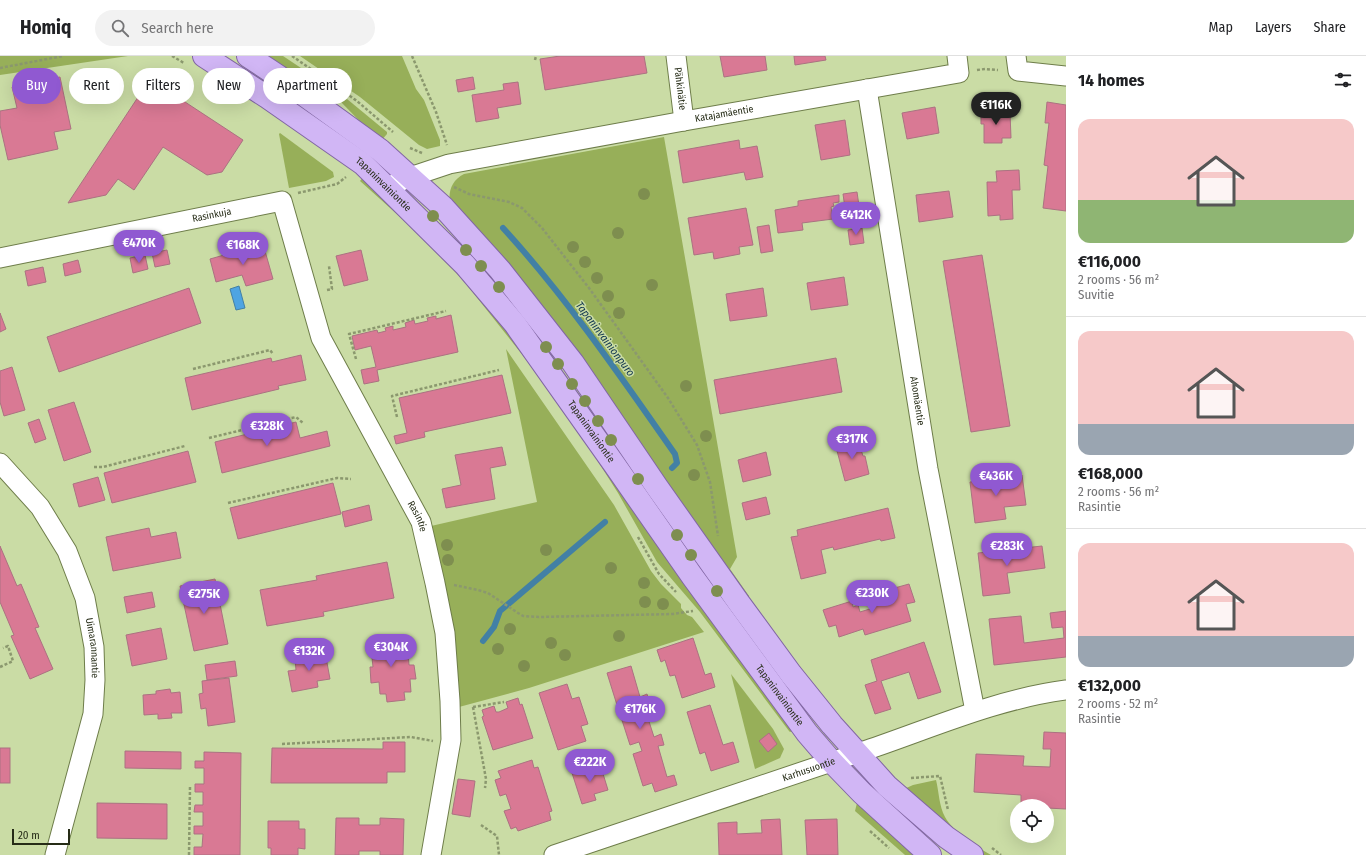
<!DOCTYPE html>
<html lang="en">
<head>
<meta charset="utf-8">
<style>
  :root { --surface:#fff; --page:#f2f2f2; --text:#202124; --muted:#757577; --line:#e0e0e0; --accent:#9059d1 }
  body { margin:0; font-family:"Fira Sans Condensed",sans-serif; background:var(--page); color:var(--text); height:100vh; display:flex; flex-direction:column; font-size:15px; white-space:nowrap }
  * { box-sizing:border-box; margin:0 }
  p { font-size:13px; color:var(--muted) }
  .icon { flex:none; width:22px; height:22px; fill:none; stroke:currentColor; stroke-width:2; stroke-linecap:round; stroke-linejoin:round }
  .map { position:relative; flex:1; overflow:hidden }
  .details { display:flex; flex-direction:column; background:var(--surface); width:300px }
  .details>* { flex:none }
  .hud { position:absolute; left:12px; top:12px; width:380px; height:36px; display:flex; gap:8px }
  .tools { position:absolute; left:1010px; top:743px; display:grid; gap:8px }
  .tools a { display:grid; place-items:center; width:44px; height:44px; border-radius:50%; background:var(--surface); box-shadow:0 4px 16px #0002; font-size:20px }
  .scale { position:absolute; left:12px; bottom:10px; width:58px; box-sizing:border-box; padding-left:4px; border:2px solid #262c17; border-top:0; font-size:11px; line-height:14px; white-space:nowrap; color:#262c17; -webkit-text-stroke:3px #cadca5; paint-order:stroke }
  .price { position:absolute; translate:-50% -34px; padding:0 9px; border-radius:14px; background:var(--accent); color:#fff; font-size:13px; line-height:26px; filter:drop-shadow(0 1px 2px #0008) }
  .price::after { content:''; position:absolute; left:50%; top:24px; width:12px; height:9px; margin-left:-6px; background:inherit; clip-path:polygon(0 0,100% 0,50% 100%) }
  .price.current { background:#222; color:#fff }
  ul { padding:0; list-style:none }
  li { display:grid; align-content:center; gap:8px; height:212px; padding:0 12px }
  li+li { border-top:1px solid var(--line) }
  li span { display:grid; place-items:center; height:124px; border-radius:12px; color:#555 }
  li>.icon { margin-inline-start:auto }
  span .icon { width:72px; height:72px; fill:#fffc; stroke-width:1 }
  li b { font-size:17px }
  h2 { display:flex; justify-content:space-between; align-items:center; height:48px; padding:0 12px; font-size:17px }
  .chip { padding:0 14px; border-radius:18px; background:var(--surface); box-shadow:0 4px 16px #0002; font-size:14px; line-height:36px }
  .chip.current { background:var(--accent); color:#fff }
  header { display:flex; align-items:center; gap:24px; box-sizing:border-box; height:56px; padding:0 20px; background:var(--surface); border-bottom:1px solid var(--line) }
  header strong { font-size:19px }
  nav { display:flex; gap:22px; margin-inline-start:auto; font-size:14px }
  .search { width:280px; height:36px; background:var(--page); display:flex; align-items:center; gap:10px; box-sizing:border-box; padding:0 14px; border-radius:22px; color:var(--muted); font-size:15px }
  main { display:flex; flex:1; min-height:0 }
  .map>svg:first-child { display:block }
  .green { fill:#97af59 }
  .water { fill:#4ea4e2; stroke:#4280a5 }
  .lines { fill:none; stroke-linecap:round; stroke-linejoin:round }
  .stream { stroke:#4280a5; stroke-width:6 }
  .building { fill:#d97994; stroke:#ab7281 }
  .minor-casing { stroke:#6e7d4a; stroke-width:21 }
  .major-casing { stroke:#8166a3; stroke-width:24 }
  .path { stroke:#8b986e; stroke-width:2.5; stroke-dasharray:3 2; stroke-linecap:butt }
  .minor { stroke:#fff; stroke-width:19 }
  .major { stroke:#d1b6f5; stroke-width:22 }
  .tree { fill:#7e8e4f }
  .labels { text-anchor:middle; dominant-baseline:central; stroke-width:3; stroke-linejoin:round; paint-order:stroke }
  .street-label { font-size:10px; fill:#262c17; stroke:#cadca5 }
  .water-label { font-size:11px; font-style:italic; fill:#10354e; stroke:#cadca5 }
</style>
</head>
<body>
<header>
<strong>Homiq</strong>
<div class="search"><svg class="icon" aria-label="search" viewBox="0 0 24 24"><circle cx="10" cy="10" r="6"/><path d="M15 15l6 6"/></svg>Search here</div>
<nav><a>Map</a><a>Layers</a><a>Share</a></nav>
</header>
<main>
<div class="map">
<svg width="1066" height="799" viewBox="0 0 1066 799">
  <rect width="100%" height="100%" fill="#cadca5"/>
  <!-- green -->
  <g class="green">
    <polygon points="0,0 128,0 0,19"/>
    <polygon points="260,0 283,0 304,14 306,16 305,22"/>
    <polygon points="300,0 402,0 416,33 424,44 440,84 440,90 427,93 419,89 360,41"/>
    <polygon points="347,43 387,76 387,78 380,86 341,46"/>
    <polygon points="280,77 333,116 334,121 326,125 289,132 279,78"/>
    <path d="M 664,81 L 737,501 L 730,513 L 749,540 L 744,544 L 450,147 C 448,135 452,124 464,118 Z"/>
    <polygon points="364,120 494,252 795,674 790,676 789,675 700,556 657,506 618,437 592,396 528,306 463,224 409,169 360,125"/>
    <polygon points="506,293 614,449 651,515 661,528 681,548 681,552 687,559 692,561 704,576 529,632 459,651 446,533 444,525 442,524 431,470 537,446"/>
    <polygon points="731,618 773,673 784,693 780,702 755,713"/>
    <path d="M 936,724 C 939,736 939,750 945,761 C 953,776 976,790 991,799 L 981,799 L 902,734 L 913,729 Z"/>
    <polygon points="857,747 920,799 905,799 855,755"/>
  </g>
  <!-- water -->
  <polygon class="water" points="239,230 245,252 236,254 230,233"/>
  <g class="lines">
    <!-- stream -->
    <g class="stream">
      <path d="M 503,172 C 567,242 621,321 675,398 L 677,407 L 672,412"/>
      <polyline points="483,585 494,571 500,555 605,466"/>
    </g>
  </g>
  <!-- building -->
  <g class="building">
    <polygon points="560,0 644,0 647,17 545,34 540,3"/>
    <polygon points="720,0 765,0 767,14 724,21"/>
    <polygon points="794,0 825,0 826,4 795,9"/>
    <polygon points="60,21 71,73 54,76 58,93 8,104 0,69 0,55 17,52 12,31"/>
    <polygon points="473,21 475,33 458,36 456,24"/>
    <polygon points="150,23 243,84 222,116 207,119 163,91 134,134 118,123 106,139 68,147"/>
    <polygon points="518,26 521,48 497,52 499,62 476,66 472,39 504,34 503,28"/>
    <polygon points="1047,46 1066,49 1066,155 1043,152 1048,110 1044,109 1049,67 1045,67"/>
    <polygon points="935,51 939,77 907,83 902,57"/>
    <polygon points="1003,53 1003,57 1010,57 1011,82 1002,82 1002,87 984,87 984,68 981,68 981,54"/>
    <polygon points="845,64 850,99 821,104 815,69"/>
    <polygon points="739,84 740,93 757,90 763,121 746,124 744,116 683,127 678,95"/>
    <polygon points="1019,114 1020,134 1012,134 1013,163 1000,164 1000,159 988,160 987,126 997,126 996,115"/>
    <polygon points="949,135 953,161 919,166 916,139"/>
    <polygon points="857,136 859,150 845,152 843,138"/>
    <polygon points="839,139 839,146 833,147 834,150 831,151 833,163 802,167 803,174 778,177 775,154 798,150 798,145"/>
    <polygon points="746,152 753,189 739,191 740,198 714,203 713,196 694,199 688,162"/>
    <polygon points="769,169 773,195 761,197 757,171"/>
    <polygon points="862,172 864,187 850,189 848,174"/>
    <polygon points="263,188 273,223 246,230 242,219 216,226 210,203"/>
    <polygon points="167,194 170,208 155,211 152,197"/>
    <polygon points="361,194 368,224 344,230 336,200"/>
    <polygon points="145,199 148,213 133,217 130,202"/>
    <polygon points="982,199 1010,370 971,376 943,205"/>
    <polygon points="78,204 81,216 65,220 63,208"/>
    <polygon points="43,211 46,226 28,230 25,215"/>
    <polygon points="844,221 848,249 811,254 807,227"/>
    <polygon points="189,232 201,267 59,316 47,281"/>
    <polygon points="763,232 767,260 730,265 726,238"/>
    <polygon points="0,257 6,273 0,276"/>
    <polygon points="451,259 458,296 377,314 379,325 364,328 361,314 376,311 371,290 355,294 352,280 377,274 378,277 386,275 385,272 393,270 393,274 406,271 405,267 414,264 415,268 428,265 427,262 436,260 436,263"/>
    <polygon points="301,299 306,324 278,330 279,333 192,354 185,322 271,302 272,306"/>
    <polygon points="836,302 842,336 720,358 714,324"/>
    <polygon points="12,311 25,354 4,360 0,346 0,315"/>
    <polygon points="502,319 511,357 424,376 425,381 396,388 394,380 407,377 399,342"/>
    <polygon points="74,346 91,396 64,405 48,354"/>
    <polygon points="39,363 46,383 35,387 28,367"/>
    <polygon points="296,366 300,382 327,375 330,390 222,417 215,386"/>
    <polygon points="857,381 863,400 865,400 869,418 845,425 836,391 851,387 850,383"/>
    <polygon points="502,391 506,409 490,412 495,443 446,452 442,433 461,429 455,399"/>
    <polygon points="188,395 196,426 112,447 104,417"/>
    <polygon points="766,396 771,419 743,426 738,404"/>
    <polygon points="1022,419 1026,449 1004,451 1006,463 975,467 970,426"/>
    <polygon points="98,421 105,444 79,451 73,428"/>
    <polygon points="333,427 341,458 238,483 230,452"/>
    <polygon points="766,441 770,458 746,464 742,447"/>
    <polygon points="369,449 372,464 345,471 342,456"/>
    <polygon points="888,452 895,482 881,485 880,483 834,494 833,491 821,494 826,517 801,523 791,481 798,480 797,474"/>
    <polygon points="149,472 151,481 176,476 181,502 113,515 106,481"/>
    <polygon points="0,490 17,530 21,528 39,571 35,572 53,613 30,623 11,580 14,579 0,546"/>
    <polygon points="1042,490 1045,512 1007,517 1010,537 983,540 978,497"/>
    <polygon points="387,506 394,542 323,556 324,560 267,570 260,534 317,524 316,520"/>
    <polygon points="215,523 228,588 194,595 180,530"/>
    <polygon points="909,528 915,546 906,548 911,565 865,579 863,573 839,581 836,569 829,571 823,554 852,545 853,551 858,549 860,556 873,552 870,545 893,538 891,533"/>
    <polygon points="152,536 155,551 127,557 124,541"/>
    <polygon points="1066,555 1066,601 994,609 989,563 1021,560 1024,587 1064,582 1063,571 1052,572 1050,557"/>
    <polygon points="161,572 167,603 132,610 126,579"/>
    <polygon points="401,581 402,597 408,597 409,609 414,609 416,623 410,623 411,636 404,636 405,644 387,646 386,638 380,638 379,626 371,627 370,611 373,611 370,583"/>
    <polygon points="693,582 705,619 711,617 715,631 682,642 675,619 670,620 665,604 661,606 657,594"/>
    <polygon points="924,586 941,636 918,643 909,616 881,625 891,653 875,658 865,629 877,625 871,604"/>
    <polygon points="325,596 330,623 317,625 318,631 292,636 288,615 296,614 295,602"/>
    <polygon points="235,605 237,620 207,624 205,609"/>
    <polygon points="631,610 640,641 647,638 650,648 644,650 654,681 661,678 664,689 658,690 667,721 674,719 677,729 655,736 652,727 643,730 633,698 642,695 639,686 630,689 620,658 629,655 626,646 617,649 607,617"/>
    <polygon points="229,622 235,666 208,670 206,652 201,653 199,638 203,637 202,625"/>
    <polygon points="567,628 572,643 579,641 588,668 581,670 586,685 558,694 539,637"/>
    <polygon points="170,633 171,637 180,636 182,657 171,657 172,662 158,663 158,658 144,659 143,639 156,638 156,635"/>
    <polygon points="518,642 520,649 522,648 533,682 493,694 482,661 484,660 482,654 494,650 496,656 499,656 508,652 506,646"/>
    <polygon points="710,649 723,689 733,686 739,706 711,715 705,696 700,698 687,656"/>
    <polygon points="1044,676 1066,677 1066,753 1047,752 1047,750 1021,750 1021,739 974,736 976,698 1024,700 1023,710 1050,711 1051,693 1043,693"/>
    <polygon points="769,677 777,688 768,696 759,685"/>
    <polygon points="383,686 405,686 405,716 387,716 387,727 271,727 272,692 383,693"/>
    <rect x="0" y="692" width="10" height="35"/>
    <polygon points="125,695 181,696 181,713 125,712"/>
    <polygon points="204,696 241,697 240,799 194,799 194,791 202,791 203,778 194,778 194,770 203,770 203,756 194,756 195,749 203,749 203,736 195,736 195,728 204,728 204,712 195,712 195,705 204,705"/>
    <polygon points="532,704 534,712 538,711 552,755 549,756 551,764 518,775 516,771 511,773 504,755 511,753 506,738 500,740 495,724 501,722 498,715"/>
    <polygon points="600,708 608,734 594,738 596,744 582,748 572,717"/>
    <polygon points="458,723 475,725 470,761 452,758"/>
    <polygon points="97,747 167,748 167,783 97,782"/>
    <polygon points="336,762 359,762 359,769 380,769 380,762 404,763 403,799 380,799 380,795 359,795 359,799 335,799"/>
    <polygon points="780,763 782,799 719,799 718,767 737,766 737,778 756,777 762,777 761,764"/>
    <polygon points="837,763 838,799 807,799 805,764"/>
    <polygon points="268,765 299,765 299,773 305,773 305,793 298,792 298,799 271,799 271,792 268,792"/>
  </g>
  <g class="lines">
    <defs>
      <g id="minor">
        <path id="s1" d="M 676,0 L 684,65"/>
        <polyline points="1016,0 1018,15 1066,20"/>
        <path id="s2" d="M 867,33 L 928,413 L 975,655"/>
        <path id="s3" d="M 388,131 L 410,121 L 449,108 L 684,65 L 959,17 L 957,0"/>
        <path id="s4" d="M 0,202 L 282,145 L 321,282 L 421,466 L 435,527 L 445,577 L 450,645 L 451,684 L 431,799"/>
        <path id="s5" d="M 0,407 L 40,451 L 67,495 L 85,542 L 94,591 L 95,624 L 93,658 L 55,799"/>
        <path id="s6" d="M 554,799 C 658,764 762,730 867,694 C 932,672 997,643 1066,634"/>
      </g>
      <g id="major">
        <path id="s7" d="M 204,0 L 267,41 L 363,108 L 465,209 L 515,268 L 614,408 L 692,520 L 807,677 L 832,706 L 862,737 L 930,799"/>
        <polyline points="248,0 278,20 380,94 444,152 500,214 573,307 657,431 739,547 791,618 832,669 887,730 946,781 972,799"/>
      </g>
    </defs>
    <!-- minor casing -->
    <use href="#minor" class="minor-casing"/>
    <!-- major casing -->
    <use href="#major" class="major-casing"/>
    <!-- path -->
    <g class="path">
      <polyline points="172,0 184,7"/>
      <polyline points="292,0 357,45 393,76"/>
      <polyline points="412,0 436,56 447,89"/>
      <polyline points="535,4 536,0"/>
      <polyline points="0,12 63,0"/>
      <polyline points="977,14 985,13 998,14"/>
      <polyline points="410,92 422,97"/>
      <polyline points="454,131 469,138 509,146 522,152 542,172 589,232 668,342 697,389 710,426 718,480"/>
      <polyline points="298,137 337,128 346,121"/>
      <polyline points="327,234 332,233 329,210"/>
      <polyline points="356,303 349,278 446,255"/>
      <polyline points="193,313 270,294 273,298"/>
      <polyline points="397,361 392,340 499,314"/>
      <polyline points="209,382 296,361 303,367"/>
      <polyline points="94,411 103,411 185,390"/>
      <polyline points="228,447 337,422 351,423"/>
      <polyline points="638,481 659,518 676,536"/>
      <polyline points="454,529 478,534 488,537 518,557 523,560 539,561 673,558 693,555"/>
      <polyline points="0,611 13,605 8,590 3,592"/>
      <polyline points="473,651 486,723 485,732"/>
      <polyline points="473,651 504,646"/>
      <polyline points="282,688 411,681 433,685"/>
      <polyline points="911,722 940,720 948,754"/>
      <polyline points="481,769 497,780 499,799"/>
      <polyline points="870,775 889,792"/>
      <polyline points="992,792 1001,799"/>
      <polyline points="189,799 190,731"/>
    </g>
    <!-- minor -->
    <use href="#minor" class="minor"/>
    <!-- major -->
    <use href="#major" class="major"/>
  </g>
  <!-- trees -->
  <g class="tree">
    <circle cx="644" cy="138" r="6"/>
    <circle cx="433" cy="160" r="6"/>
    <circle cx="618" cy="177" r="6"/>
    <circle cx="573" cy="191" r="6"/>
    <circle cx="466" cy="194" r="6"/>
    <circle cx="585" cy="206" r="6"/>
    <circle cx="481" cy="210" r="6"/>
    <circle cx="597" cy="222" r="6"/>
    <circle cx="652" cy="229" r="6"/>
    <circle cx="499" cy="231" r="6"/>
    <circle cx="608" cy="240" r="6"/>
    <circle cx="619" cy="257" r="6"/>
    <circle cx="546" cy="291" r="6"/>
    <circle cx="558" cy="308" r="6"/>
    <circle cx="572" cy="328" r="6"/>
    <circle cx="686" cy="330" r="6"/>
    <circle cx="585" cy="345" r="6"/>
    <circle cx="598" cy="365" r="6"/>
    <circle cx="706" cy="380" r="6"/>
    <circle cx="611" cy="384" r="6"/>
    <circle cx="694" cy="419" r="6"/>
    <circle cx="638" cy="423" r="6"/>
    <circle cx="677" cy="479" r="6"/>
    <circle cx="447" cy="489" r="6"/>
    <circle cx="546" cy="494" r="6"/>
    <circle cx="691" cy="499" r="6"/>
    <circle cx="448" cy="504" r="6"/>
    <circle cx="611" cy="512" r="6"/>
    <circle cx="644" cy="527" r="6"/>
    <circle cx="717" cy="535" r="6"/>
    <circle cx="645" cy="546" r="6"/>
    <circle cx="663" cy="548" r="6"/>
    <circle cx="510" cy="573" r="6"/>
    <circle cx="619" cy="580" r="6"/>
    <circle cx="551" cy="587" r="6"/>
    <circle cx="498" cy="593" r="6"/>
    <circle cx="565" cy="599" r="6"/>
    <circle cx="524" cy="610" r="6"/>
  </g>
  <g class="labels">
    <!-- street labels -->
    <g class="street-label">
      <text stroke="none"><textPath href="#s1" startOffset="33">Pähkinätie</textPath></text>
      <text stroke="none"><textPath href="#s3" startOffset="345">Katajamäentie</textPath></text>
      <text stroke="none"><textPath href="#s7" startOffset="221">Tapaninvainiontie</textPath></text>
      <text stroke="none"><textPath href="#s4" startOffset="216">Rasinkuja</textPath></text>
      <text stroke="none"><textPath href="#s2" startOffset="316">Ahomäentie</textPath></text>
      <text stroke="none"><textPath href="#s7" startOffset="545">Tapaninvainiontie</textPath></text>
      <text stroke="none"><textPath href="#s4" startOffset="633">Rasintie</textPath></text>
      <text stroke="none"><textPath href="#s5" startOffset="212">Uimarannantie</textPath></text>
      <text stroke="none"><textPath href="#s7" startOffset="869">Tapaninvainiontie</textPath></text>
      <text stroke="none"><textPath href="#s6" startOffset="269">Karhusuontie</textPath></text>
    </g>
    <!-- water labels -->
    <g class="water-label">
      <text transform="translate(605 283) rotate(53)">Tapaninvainionpuro</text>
    </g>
  </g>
</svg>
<div class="tools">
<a><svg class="icon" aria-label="locate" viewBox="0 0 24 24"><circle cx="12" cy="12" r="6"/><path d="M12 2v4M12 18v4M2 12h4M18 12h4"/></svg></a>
</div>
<div class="scale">20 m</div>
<b class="price current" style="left:996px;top:70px">€116K</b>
<b class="price" style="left:856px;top:180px">€412K</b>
<b class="price" style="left:139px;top:208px">€470K</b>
<b class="price" style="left:243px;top:210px">€168K</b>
<b class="price" style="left:267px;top:391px">€328K</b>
<b class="price" style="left:852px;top:404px">€317K</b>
<b class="price" style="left:996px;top:441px">€436K</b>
<b class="price" style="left:1007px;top:511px">€283K</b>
<b class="price" style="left:872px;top:558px">€230K</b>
<b class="price" style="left:204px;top:559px">€275K</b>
<b class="price" style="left:391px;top:612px">€304K</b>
<b class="price" style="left:309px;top:616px">€132K</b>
<b class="price" style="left:640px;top:674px">€176K</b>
<b class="price" style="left:590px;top:727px">€222K</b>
<div class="hud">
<a class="chip current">Buy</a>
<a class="chip">Rent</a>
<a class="chip">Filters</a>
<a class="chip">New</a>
<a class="chip">Apartment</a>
</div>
</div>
<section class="details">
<h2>14 homes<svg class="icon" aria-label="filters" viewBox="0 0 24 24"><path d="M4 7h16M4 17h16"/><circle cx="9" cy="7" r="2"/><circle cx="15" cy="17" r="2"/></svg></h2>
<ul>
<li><span style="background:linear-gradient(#f6c9c9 65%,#8fb573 0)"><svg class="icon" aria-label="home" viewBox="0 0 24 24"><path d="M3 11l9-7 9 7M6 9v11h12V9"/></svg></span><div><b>€116,000</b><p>2 rooms · 56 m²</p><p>Suvitie</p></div></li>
<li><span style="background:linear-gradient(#f6c9c9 75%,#9aa5b1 0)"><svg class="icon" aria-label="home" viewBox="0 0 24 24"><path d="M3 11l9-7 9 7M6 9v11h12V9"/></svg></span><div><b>€168,000</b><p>2 rooms · 56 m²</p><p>Rasintie</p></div></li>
<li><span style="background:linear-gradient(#f6c9c9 75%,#9aa5b1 0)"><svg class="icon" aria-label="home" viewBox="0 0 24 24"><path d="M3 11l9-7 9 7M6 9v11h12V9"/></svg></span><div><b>€132,000</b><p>2 rooms · 52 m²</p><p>Rasintie</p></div></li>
</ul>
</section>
</main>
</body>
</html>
